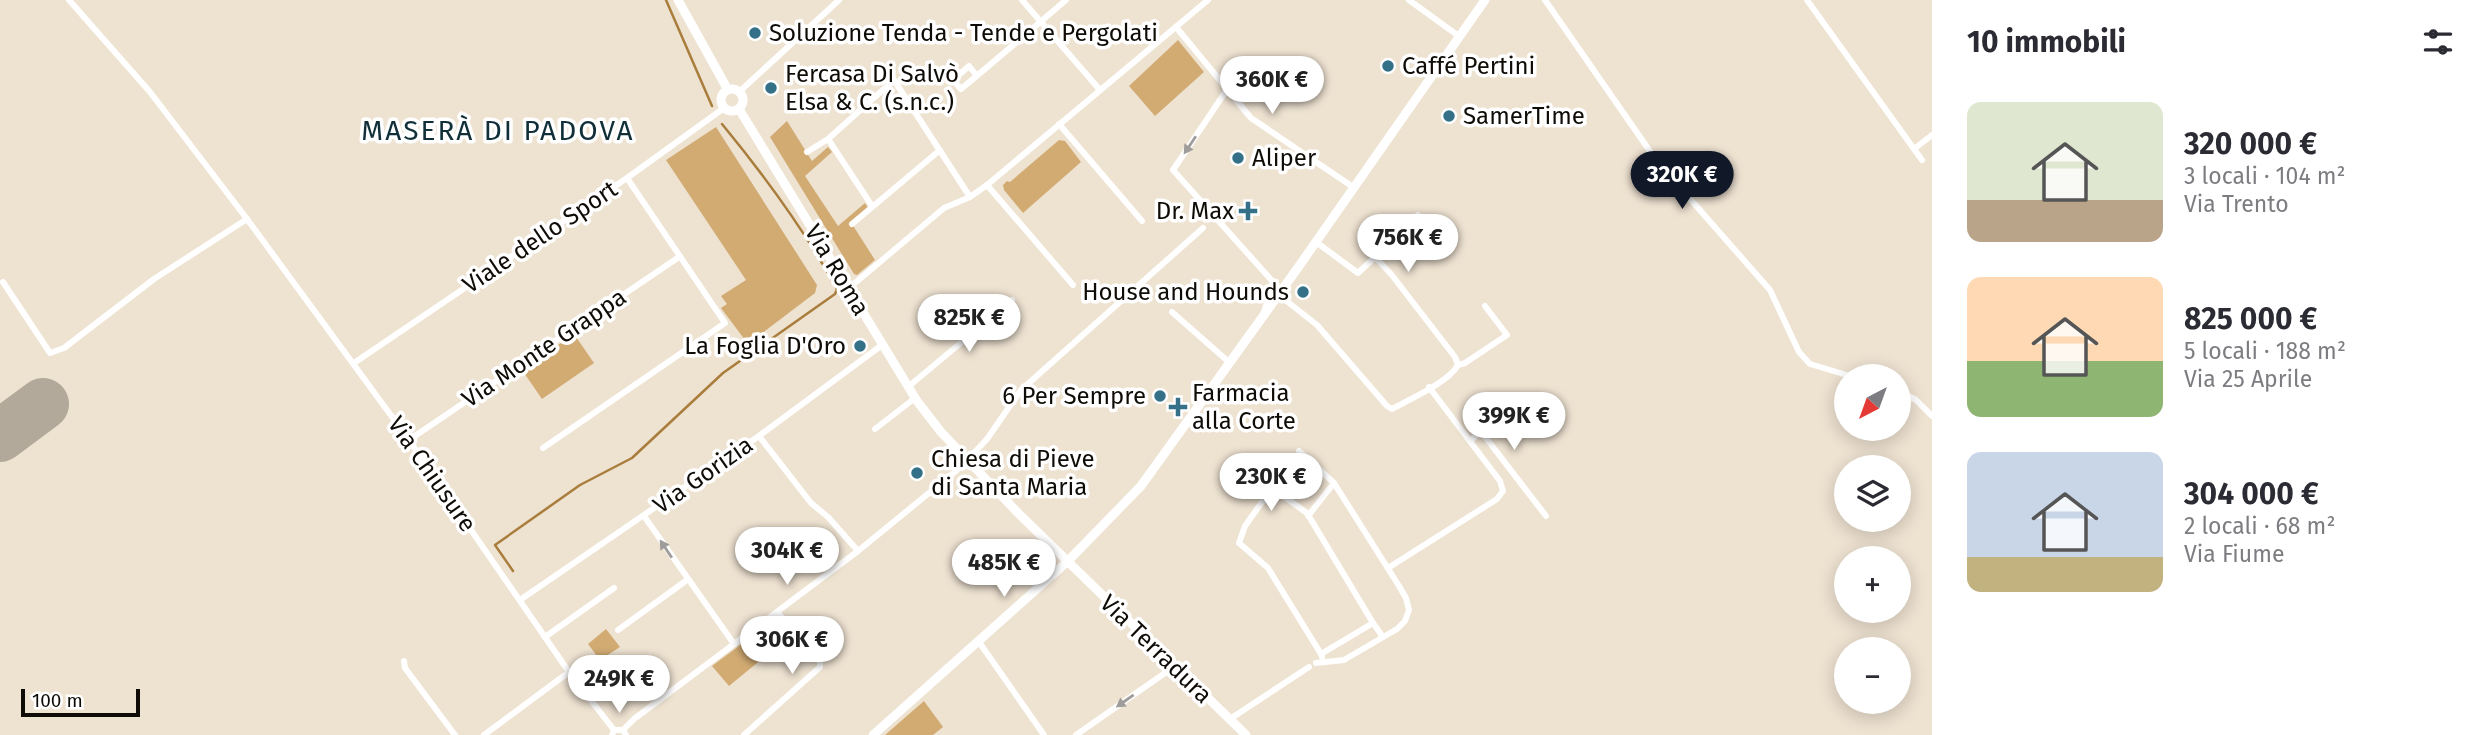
<!DOCTYPE html>
<html lang="it">
<head>
<meta charset="utf-8">
<style>
  :root { --surface:#fff; --page:#f7f7f7; --text:#2b2b33; --muted:#7c7c81; --accent:#111827 }
  body { margin:0; font-family:"Fira Sans",sans-serif; background:var(--page); color:var(--text); height:100vh; display:flex; flex-direction:column; font-size:26px; white-space:nowrap }
  * { box-sizing:border-box; margin:0 }
  p { font-size:23px; color:var(--muted) }
  .icon { flex:none; width:38px; height:38px; fill:none; stroke:currentColor; stroke-width:2; stroke-linecap:round; stroke-linejoin:round }
  .map { position:relative; flex:1; overflow:hidden }
  .drawer { display:flex; flex-direction:column; background:var(--surface); width:560px }
  .drawer>* { flex:none }
  .needle { width:46px; rotate:221deg }
  .fabs { position:absolute; left:1834px; top:364px; display:grid; gap:14px }
  .fabs a { display:grid; place-items:center; width:77px; height:77px; border-radius:50%; background:var(--surface); box-shadow:0 4px 18px #0003; font-size:35px }
  .scale { position:absolute; left:21px; bottom:18px; width:119px; box-sizing:border-box; padding-left:7px; border:4px solid #0f0b06; border-top:0; font-size:19px; line-height:24px; white-space:nowrap; color:#0f0b06; -webkit-text-stroke:5px #fff; paint-order:stroke }
  .price { position:absolute; translate:-50% -60px; padding:0 16px; border-radius:24px; background:#fff; color:#222; font-size:23px; line-height:46px; filter:drop-shadow(0 2px 4px #0008) }
  .price::after { content:''; position:absolute; left:50%; top:42px; width:21px; height:16px; margin-left:-10px; background:inherit; clip-path:polygon(0 0,100% 0,50% 100%) }
  .price.selected { background:var(--accent); color:#fff }
  ul { padding:0; list-style:none }
  li { display:flex; align-items:center; gap:21px; height:175px; padding:0 35px }
  li span { display:grid; place-items:center; flex:none; width:196px; height:140px; border-radius:14px; color:#555 }
  li>.icon { margin-inline-start:auto }
  span .icon { width:84px; height:84px; fill:#fffc; stroke-width:1 }
  li b { font-size:30px }
  h2 { display:flex; justify-content:space-between; align-items:center; height:84px; padding:0 35px; font-size:30px }
  main { display:flex; flex:1; min-height:0 }
  .map>svg:first-child { display:block }
  .green { fill:#d2ab73 }
  .lines { fill:none; stroke-linecap:round; stroke-linejoin:round }
  .stream { stroke:#a97d3c; stroke-width:2.5 }
  .runway { stroke:#b2a99b; stroke-width:52 }
  .minor { stroke:#fff; stroke-width:6 }
  .secondary { stroke:#fff; stroke-width:9 }
  .oneway { fill:#9f9d9b }
  .poi-dot { fill:#347188; stroke:#fff; stroke-width:2.5 }
  .labels { text-anchor:middle; dominant-baseline:central; stroke-width:7; stroke-linejoin:round; paint-order:stroke }
  .poi-label { font-size:24px; fill:#0f0b06; stroke:#fff; text-anchor:start }
  .street-label { font-size:24px; fill:#0f0b06; stroke:#fff }
  .quarter-label { font-size:28px; letter-spacing:2px; fill:#112f39; stroke:#fff }
</style>
</head>
<body>
<main>
<div class="map">
<svg width="1932" height="735" viewBox="0 0 1932 735">
  <rect width="100%" height="100%" fill="#eee2d1"/>
  <!-- green -->
  <g class="green">
    <polygon points="1178,40 1204,72 1155,116 1129,86"/>
    <polygon points="787,121 812,161 828,147 832,152 805,176 838,226 865,203 868,208 852,224 875,260 857,275 854,274 770,137"/>
    <polygon points="716,127 817,285 815,293 748,344 721,308 727,304 721,296 746,280 666,160"/>
    <polygon points="1059,140 1065,141 1081,162 1023,213 1004,190 1003,185 1007,181 1010,182"/>
    <polygon points="574,334 594,363 542,399 522,370"/>
    <polygon points="606,629 620,647 600,660 588,644"/>
    <polygon points="755,634 769,653 729,686 712,666"/>
    <polygon points="924,701 943,727 933,735 885,735"/>
  </g>
  <g class="lines">
    <!-- stream -->
    <g class="stream">
      <polyline points="666,0 712,106"/>
      <path d="M 513,571 L 495,545 L 580,485 L 632,458 L 723,373 L 835,294 L 837,289 C 805,231 764,175 722,124"/>
    </g>
    <!-- runway -->
    <polyline class="runway" points="0,436 43,404"/>
    <!-- minor -->
    <g class="minor">
      <polyline points="69,0 150,92 247,219 409,440 569,672 614,730"/>
      <polyline points="1022,0 1100,90"/>
      <polyline points="1409,0 1460,37"/>
      <polyline points="1545,0 1656,160 1770,290 1799,352 1810,364 1850,376"/>
      <polyline points="1807,0 1914,149 1932,135"/>
      <polyline points="1176,27 1251,118 1353,187"/>
      <path d="M 977,76 L 969,66 L 953,80 L 961,89 C 996,60 1031,30 1066,0"/>
      <path d="M 1228,88 L 1173,170 L 1274,283 C 1275,295 1264,301 1264,315"/>
      <polyline points="739,92 839,0"/>
      <polyline points="1059,124 1142,221"/>
      <polyline points="1914,149 1922,160"/>
      <polyline points="807,152 828,139"/>
      <polyline points="987,185 1073,285"/>
      <polyline points="872,206 828,139 894,80 970,197"/>
      <polyline points="852,224 940,150"/>
      <polyline points="1316,242 1358,273 1375,257 1391,274 1455,357 1458,365"/>
      <polyline points="1375,257 1418,215"/>
      <polyline points="3,282 50,353 64,348 154,279 247,219"/>
      <polyline points="849,288 944,208 970,197 987,185 1208,0"/>
      <path d="M 1279,295 L 1317,325 L 1387,406 L 1392,409 C 1410,399 1449,382 1458,365 L 1465,363 L 1507,335 L 1485,306"/>
      <polyline points="1172,312 1230,363"/>
      <polyline points="354,363 627,178 724,108"/>
      <polyline points="908,387 1012,300"/>
      <polyline points="1899,391 1916,400 1932,416"/>
      <polyline points="875,429 915,398"/>
      <polyline points="759,436 811,503 828,517 858,551"/>
      <polyline points="409,440 679,257"/>
      <polyline points="1470,441 1478,434 1483,434 1546,516"/>
      <polyline points="543,448 725,323 627,178"/>
      <polyline points="1299,451 1334,483 1399,586 1406,598 1409,610 1405,621 1397,629 1344,660 1316,663"/>
      <polyline points="644,516 734,644"/>
      <polyline points="1308,516 1334,483"/>
      <polyline points="1388,568 1497,499 1503,491 1500,481 1429,387"/>
      <polyline points="520,600 759,436 882,345"/>
      <polyline points="618,630 687,580"/>
      <polyline points="545,637 614,588"/>
      <polyline points="979,642 1044,735"/>
      <polyline points="1321,654 1268,568 1239,543 1245,526 1272,488 1307,513 1373,623"/>
      <polyline points="1322,657 1321,654 1373,623 1383,637"/>
      <polyline points="404,661 405,668 455,735"/>
      <polyline points="1230,719 1309,667"/>
      <polyline points="623,730 634,719 858,551 962,466 987,439 1021,390 1203,228"/>
      <polyline points="484,735 569,672"/>
      <polyline points="612,735 614,730 623,730 626,735"/>
      <polyline points="744,735 820,667 820,660 777,612"/>
      <polyline points="1076,735 1175,666"/>
    </g>
    <!-- secondary -->
    <g class="secondary">
      <polyline points="678,0 728,90"/>
      <circle cx="732" cy="100" r="11"/>
      <polyline points="739,109 917,401 941,432 1019,514 1246,735"/>
      <polyline points="873,735 1067,562 1141,486 1297,269 1485,0"/>
    </g>
  </g>
  <!-- one-way arrows -->
  <defs><path id="oneway-solid" d="M-6-.8H1V-3.2L6.5 0L1 3.2V.8H-6Z" transform="scale(1.75)"/></defs>
  <g class="oneway">
    <use href="#oneway-solid" transform="translate(1190 145) rotate(124)"/>
    <use href="#oneway-solid" transform="translate(666 549) rotate(-124)"/>
    <use href="#oneway-solid" transform="translate(1125 701) rotate(145)"/>
  </g>
  <!-- markers -->
  <g class="poi-dot">
    <circle cx="755" cy="33" r="7"/>
    <circle cx="1388" cy="66" r="7"/>
    <circle cx="771" cy="88" r="7"/>
    <circle cx="1449" cy="116" r="7"/>
    <circle cx="1238" cy="158" r="7"/>
    <path d="M1244.5 200.5h7v7h7v7h-7v7h-7v-7h-7v-7h7z"/>
    <circle cx="1303" cy="292" r="7"/>
    <circle cx="860" cy="346" r="7"/>
    <circle cx="1160" cy="396" r="7"/>
    <path d="M1174.5 396.5h7v7h7v7h-7v7h-7v-7h-7v-7h7z"/>
    <circle cx="917" cy="473" r="7"/>
  </g>
  <g class="labels">
    <!-- poi labels -->
    <g class="poi-label">
      <text x="769" y="33">Soluzione Tenda - Tende e Pergolati</text>
      <text x="1402" y="66">Caffé Pertini</text>
      <text x="785" y="74">Fercasa Di Salvò<tspan x="785" dy="28">Elsa &amp; C. (s.n.c.)</tspan></text>
      <text x="1463" y="116">SamerTime</text>
      <text x="1252" y="158">Aliper</text>
      <text x="1234" y="211" text-anchor="end">Dr. Max</text>
      <text x="1289" y="292" text-anchor="end">House and Hounds</text>
      <text x="846" y="346" text-anchor="end">La Foglia D'Oro</text>
      <text x="1192" y="393">Farmacia<tspan x="1192" dy="28">alla Corte</tspan></text>
      <text x="1146" y="396" text-anchor="end">6 Per Sempre</text>
      <text x="931" y="459">Chiesa di Pieve<tspan x="931" dy="28">di Santa Maria</tspan></text>
    </g>
    <!-- street labels -->
    <g class="street-label">
      <text transform="translate(540 237) rotate(-34)">Viale dello Sport</text>
      <text transform="translate(837 270) rotate(59)">Via Roma</text>
      <text transform="translate(544 348) rotate(-34)">Via Monte Grappa</text>
      <text transform="translate(432 474) rotate(55)">Via Chiusure</text>
      <text transform="translate(703 475) rotate(-35)">Via Gorizia</text>
      <text transform="translate(1156 649) rotate(44)">Via Terradura</text>
    </g>
    <!-- quarter labels -->
    <g class="quarter-label">
      <text x="498" y="130">MASERÀ DI PADOVA</text>
    </g>
  </g>
</svg>
<div class="fabs">
<a><svg class="needle" viewBox="-14 -14 28 28"><path d="M0-13l5 13h-10z" fill="#e53935"/><path d="M0 13l5-13h-10z" fill="#7c7c81"/></svg></a>
<a><svg class="icon" aria-label="layers" viewBox="0 0 24 24"><path d="M12 4l9 5-9 5-9-5zM3 14l9 5 9-5"/></svg></a>
<a>+</a>
<a>−</a>
</div>
<div class="scale">100 m</div>
<b class="price" style="left:1272px;top:116px">360K €</b>
<b class="price selected" style="left:1682px;top:211px">320K €</b>
<b class="price" style="left:1408px;top:274px">756K €</b>
<b class="price" style="left:969px;top:354px">825K €</b>
<b class="price" style="left:1514px;top:452px">399K €</b>
<b class="price" style="left:1271px;top:513px">230K €</b>
<b class="price" style="left:787px;top:587px">304K €</b>
<b class="price" style="left:1004px;top:599px">485K €</b>
<b class="price" style="left:792px;top:676px">306K €</b>
<b class="price" style="left:619px;top:715px">249K €</b>
</div>
<section class="drawer">
<h2>10 immobili<svg class="icon" aria-label="filters" viewBox="0 0 24 24"><path d="M4 7h16M4 17h16"/><circle cx="9" cy="7" r="2"/><circle cx="15" cy="17" r="2"/></svg></h2>
<ul>
<li><span style="background:linear-gradient(#dfe7d0 70%,#b9a48a 0)"><svg class="icon" aria-label="home" viewBox="0 0 24 24"><path d="M3 11l9-7 9 7M6 9v11h12V9"/></svg></span><div><b>320 000 €</b><p>3 locali · 104 m²</p><p>Via Trento</p></div></li>
<li><span style="background:linear-gradient(#ffd9b3 60%,#8fb573 0)"><svg class="icon" aria-label="home" viewBox="0 0 24 24"><path d="M3 11l9-7 9 7M6 9v11h12V9"/></svg></span><div><b>825 000 €</b><p>5 locali · 188 m²</p><p>Via 25 Aprile</p></div></li>
<li><span style="background:linear-gradient(#c9d6e8 75%,#c2b280 0)"><svg class="icon" aria-label="home" viewBox="0 0 24 24"><path d="M3 11l9-7 9 7M6 9v11h12V9"/></svg></span><div><b>304 000 €</b><p>2 locali · 68 m²</p><p>Via Fiume</p></div></li>
</ul>
</section>
</main>
</body>
</html>
